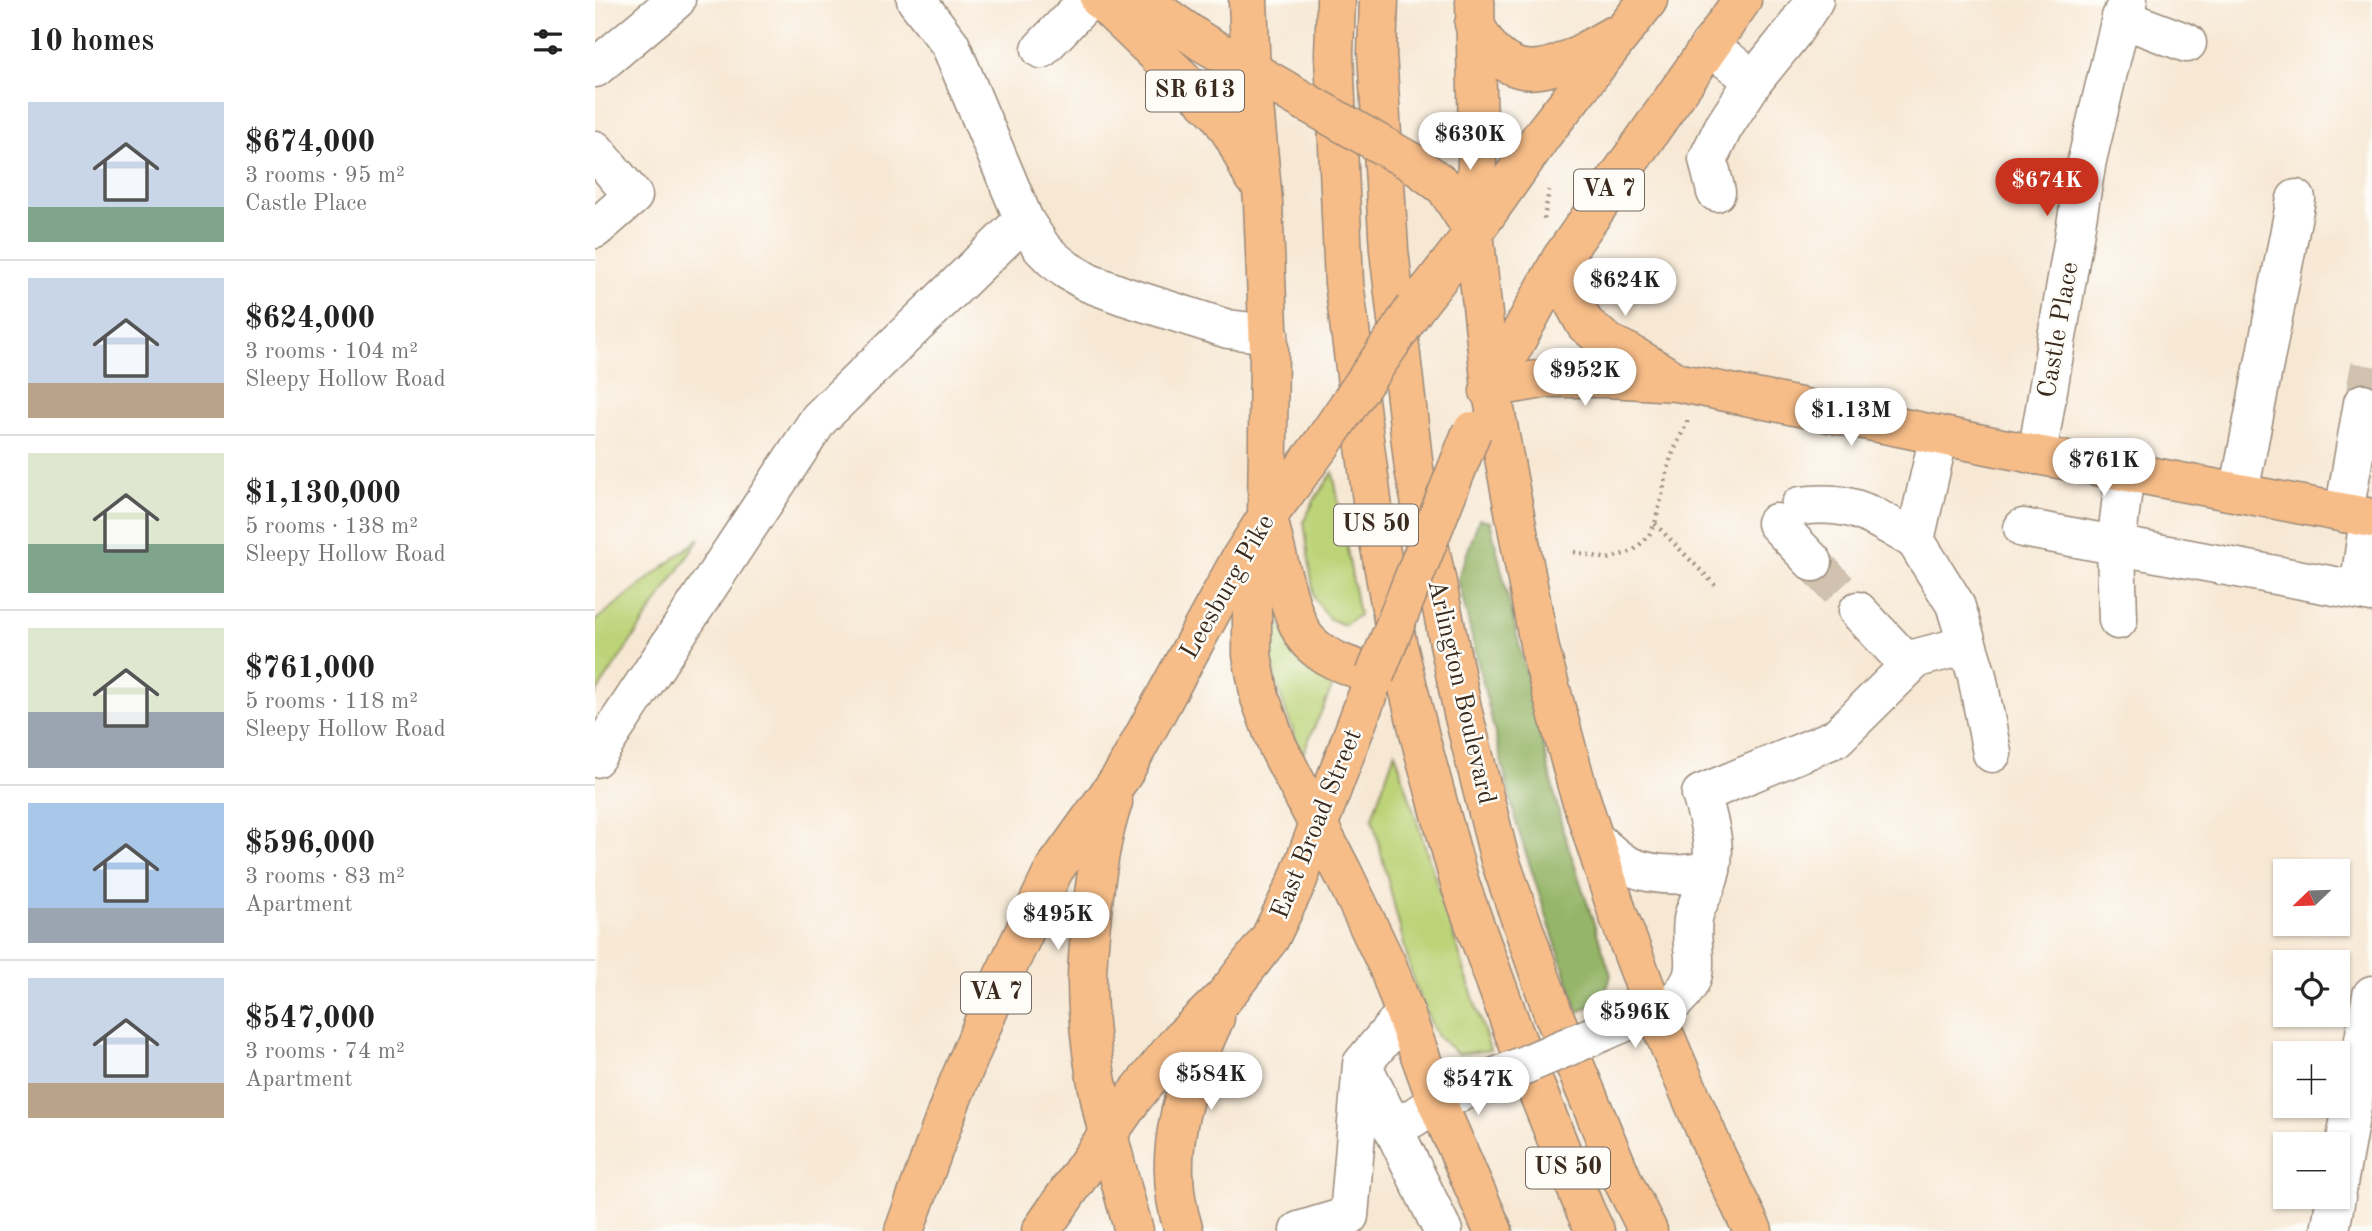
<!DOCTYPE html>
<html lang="en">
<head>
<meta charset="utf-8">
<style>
  :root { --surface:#fff; --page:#f6f6f6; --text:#222; --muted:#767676; --line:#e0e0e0; --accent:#c8321e }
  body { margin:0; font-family:"Old Standard TT",serif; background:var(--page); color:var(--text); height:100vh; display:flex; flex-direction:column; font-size:26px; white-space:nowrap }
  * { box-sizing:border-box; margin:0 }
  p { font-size:23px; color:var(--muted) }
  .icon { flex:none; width:38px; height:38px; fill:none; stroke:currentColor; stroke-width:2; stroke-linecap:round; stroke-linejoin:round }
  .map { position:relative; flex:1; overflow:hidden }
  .side { display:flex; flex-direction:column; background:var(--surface); width:595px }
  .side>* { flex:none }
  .needle { width:46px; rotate:247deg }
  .fabs { position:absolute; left:1678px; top:859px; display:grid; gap:14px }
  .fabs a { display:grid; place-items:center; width:77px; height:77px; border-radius:0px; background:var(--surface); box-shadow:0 2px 5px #0004; font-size:35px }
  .price { position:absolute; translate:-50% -60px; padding:0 16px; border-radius:24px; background:#fff; color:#222; font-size:23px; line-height:46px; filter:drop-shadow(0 2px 4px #0008) }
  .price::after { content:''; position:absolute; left:50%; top:42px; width:21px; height:16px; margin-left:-10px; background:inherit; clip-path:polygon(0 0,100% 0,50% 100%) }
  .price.current { background:var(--accent); color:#fff }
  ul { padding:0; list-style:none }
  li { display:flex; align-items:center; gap:21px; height:175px; padding:0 28px }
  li+li { border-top:2px solid var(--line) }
  li span { display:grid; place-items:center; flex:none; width:196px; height:140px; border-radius:0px; color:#555 }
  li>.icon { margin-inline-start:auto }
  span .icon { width:84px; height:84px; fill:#fffc; stroke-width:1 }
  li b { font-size:30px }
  h2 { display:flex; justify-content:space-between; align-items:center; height:84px; padding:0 28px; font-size:30px }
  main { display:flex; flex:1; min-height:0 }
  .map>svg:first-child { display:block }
  .green { fill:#bcd378; stroke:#7c7e4b; stroke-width:2 }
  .forest { fill:#95b568; stroke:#687043; stroke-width:2 }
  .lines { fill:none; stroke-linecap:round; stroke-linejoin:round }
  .minor-tunnel { stroke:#d1c2b0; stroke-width:38; stroke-dasharray:38 19; stroke-linecap:butt }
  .minor-casing { stroke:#998979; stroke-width:41 }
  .major-casing { stroke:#998979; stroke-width:41 }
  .highway-casing { stroke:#998979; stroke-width:41 }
  .path { stroke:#998979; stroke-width:4.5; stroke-dasharray:2 5; stroke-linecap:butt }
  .minor { stroke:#fff; stroke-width:38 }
  .major { stroke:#f7bd88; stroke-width:38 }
  .highway { stroke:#f7bd88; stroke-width:38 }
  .minor-bridge-casing { stroke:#998979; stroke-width:41; stroke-linecap:butt }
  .major-bridge-casing { stroke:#998979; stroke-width:41; stroke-linecap:butt }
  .minor-bridge { stroke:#fff; stroke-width:38 }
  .major-bridge { stroke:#f7bd88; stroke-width:38 }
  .labels { text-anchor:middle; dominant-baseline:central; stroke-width:5; stroke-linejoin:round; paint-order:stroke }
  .shield { fill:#fdfcf7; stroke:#75695f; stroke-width:2 }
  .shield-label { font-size:24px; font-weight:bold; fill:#3b2a1e }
  .street-label { font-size:26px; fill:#3b2a1e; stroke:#fdfcf7 }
</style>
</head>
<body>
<main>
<section class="side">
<h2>10 homes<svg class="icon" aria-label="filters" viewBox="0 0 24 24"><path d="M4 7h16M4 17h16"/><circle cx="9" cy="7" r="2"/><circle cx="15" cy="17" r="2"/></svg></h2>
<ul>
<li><span style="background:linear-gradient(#c9d6e8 75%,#7fa58c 0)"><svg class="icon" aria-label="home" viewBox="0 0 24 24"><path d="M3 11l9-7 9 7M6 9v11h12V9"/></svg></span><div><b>$674,000</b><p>3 rooms · 95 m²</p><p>Castle Place</p></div></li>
<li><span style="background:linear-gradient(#c9d6e8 75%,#b9a48a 0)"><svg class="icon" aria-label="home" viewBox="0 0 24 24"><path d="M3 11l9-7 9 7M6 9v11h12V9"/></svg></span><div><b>$624,000</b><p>3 rooms · 104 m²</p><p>Sleepy Hollow Road</p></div></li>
<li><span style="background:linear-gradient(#dfe7d0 65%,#7fa58c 0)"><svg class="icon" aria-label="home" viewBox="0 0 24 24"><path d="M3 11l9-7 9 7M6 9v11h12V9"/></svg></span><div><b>$1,130,000</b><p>5 rooms · 138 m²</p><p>Sleepy Hollow Road</p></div></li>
<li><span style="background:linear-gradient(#dfe7d0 60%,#9aa5b1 0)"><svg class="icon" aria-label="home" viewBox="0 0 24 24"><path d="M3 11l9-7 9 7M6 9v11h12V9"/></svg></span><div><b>$761,000</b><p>5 rooms · 118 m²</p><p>Sleepy Hollow Road</p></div></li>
<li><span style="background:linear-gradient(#a9c7e8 75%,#9aa5b1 0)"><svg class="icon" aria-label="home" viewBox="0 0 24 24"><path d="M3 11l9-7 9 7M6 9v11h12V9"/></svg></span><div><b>$596,000</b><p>3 rooms · 83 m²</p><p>Apartment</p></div></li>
<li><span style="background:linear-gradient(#c9d6e8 75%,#b9a48a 0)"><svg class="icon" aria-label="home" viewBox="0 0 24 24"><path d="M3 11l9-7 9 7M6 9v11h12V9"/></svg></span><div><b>$547,000</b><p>3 rooms · 74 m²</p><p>Apartment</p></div></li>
</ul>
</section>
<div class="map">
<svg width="1777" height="1231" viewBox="0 0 1777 1231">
  <rect width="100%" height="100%" fill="#fdfcf7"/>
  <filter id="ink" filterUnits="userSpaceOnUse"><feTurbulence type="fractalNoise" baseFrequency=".0143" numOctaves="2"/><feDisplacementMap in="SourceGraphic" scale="14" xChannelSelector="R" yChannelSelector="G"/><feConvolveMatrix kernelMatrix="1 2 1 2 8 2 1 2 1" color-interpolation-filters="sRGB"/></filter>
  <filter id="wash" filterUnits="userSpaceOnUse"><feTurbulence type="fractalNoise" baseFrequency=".00686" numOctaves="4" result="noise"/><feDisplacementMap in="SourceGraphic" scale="28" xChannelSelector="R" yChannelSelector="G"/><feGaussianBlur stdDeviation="1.57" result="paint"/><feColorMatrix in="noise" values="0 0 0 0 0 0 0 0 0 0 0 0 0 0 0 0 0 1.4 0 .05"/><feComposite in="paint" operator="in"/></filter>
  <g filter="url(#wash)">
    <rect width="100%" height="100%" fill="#f7e8d4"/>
    <!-- green -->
    <g class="green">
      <polygon points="738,472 764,615 749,625 733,618 719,598 709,521 720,499"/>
      <polygon points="105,538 0,695 0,621"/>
      <path d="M 674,614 C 694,626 689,641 701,657 C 711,671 725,676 739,683 L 707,755 C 690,709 670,664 674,614 Z"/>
      <polygon points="800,752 895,1050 863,1054 841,1035 819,984 777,817"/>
    </g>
    <!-- forest -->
    <path class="forest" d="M 884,519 L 895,521 L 968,830 L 1016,975 C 1011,997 1003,1004 983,1012 L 922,826 L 863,579 Z"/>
  </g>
  <g filter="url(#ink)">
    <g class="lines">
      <!-- minor-tunnel -->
      <g class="minor-tunnel">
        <polyline points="1768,403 1777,354"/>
        <polyline points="1218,562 1263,611"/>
      </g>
      <defs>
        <g id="minor">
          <polyline points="321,0 355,44 429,220 447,248 458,259 472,270 494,283 529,296 633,329 674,334"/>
          <polyline points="1526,18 1592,43"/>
          <polyline points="1114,46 1159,80"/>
          <polyline points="446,49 493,0"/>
          <polyline points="0,68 81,0"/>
          <polyline points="0,150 38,196 0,229"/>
          <polyline points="1121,192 1113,159 1128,128 1159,80 1198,32 1219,0"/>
          <polyline points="1344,435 1320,540 1360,604 1382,676 1397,753"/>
          <polyline points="1442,455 1492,160 1526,18 1533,0"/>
          <polyline points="1644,493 1701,199"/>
          <path d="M 1205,506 C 1258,499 1276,515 1320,540"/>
          <polyline points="1749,513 1768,403"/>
          <polyline points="1181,523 1218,562"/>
          <polyline points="1428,528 1777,593"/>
          <polyline points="1764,590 1774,518"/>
          <polyline points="1263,611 1314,665"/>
          <polyline points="1523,620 1521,545 1530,472"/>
          <polyline points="0,758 224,419 429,220"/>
          <path d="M 999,839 C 1009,847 1021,860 1034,866 C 1060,877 1089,876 1116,870"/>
          <path d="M 998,1036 L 1081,1000 C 1112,971 1093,953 1098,919 C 1100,906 1107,897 1112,884 C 1124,852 1115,825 1106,794 L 1241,738 L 1322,658 L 1372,645"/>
          <polyline points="768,1066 848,1231"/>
          <polyline points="797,1127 818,1118 842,1102 901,1077"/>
          <polyline points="1743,1184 1777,995"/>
          <polyline points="704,1231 754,1216 767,1064 810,1013"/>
          <polyline points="1735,1231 1741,1197"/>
        </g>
        <g id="major">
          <polyline points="505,0 623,113 640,139 658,177"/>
          <polyline points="547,0 607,42 709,101"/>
          <polyline points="653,0 656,72 668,202 674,351 672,517 657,587 657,655 665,698 683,747 749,875 793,967 842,1102 898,1231"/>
          <polyline points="880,0 883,138 879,232 896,388 945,649 982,786 1023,914 1059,1010 1121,1155 1158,1231"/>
          <path d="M 879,24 C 885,33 890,44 898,52 C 936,91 979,56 1017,36"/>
          <polyline points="818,163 850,187 879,232"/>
          <polyline points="966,259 972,291 990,324 1013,343 1034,353 1077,379"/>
          <polyline points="820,308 879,232 948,134 1053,0"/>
          <polyline points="896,388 953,378 1013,378 1081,382 1442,455 1777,518"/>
          <polyline points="894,391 966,259 1147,0"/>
          <path d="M 518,802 C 506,838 501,874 497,912 C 495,935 492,958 492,981 C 492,1067 516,1149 539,1231"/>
          <polyline points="309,1231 356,1101 404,985 459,870 528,774 645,559 672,517 726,445"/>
          <path d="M 446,1231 L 538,1098 L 584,1041 L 630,996 L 675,938 L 702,882 L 780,675 C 757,667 730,660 713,641 C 696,623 681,549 674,522"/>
          <path d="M 589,1231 C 564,1158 589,1084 620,1018"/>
        </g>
        <g id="highway">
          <polyline points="741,0 739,54 749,283 778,508 802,642 827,745 866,887 919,1033 990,1210 1000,1231"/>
          <polyline points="784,0 782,53 794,250 819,469 868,713 905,860 958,1013 1029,1183 1053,1231"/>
        </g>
      </defs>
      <!-- minor casing -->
      <use href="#minor" class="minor-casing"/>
      <!-- major casing -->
      <use href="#major" class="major-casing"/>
      <!-- highway casing -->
      <use href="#highway" class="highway-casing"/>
      <!-- path -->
      <g class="path">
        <polyline points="949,219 954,190"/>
        <polyline points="1060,524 1120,585"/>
        <polyline points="979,552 1013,559 1038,551 1053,537 1060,524 1076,457 1093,420"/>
      </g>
      <!-- minor -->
      <use href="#minor" class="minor"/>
      <!-- major -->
      <use href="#major" class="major"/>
      <!-- highway -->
      <use href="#highway" class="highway"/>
      <defs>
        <polyline id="minor-bridge" points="901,1077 998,1036"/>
        <g id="major-bridge">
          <polyline points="709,101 818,163"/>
          <polyline points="726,445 820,308"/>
          <polyline points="780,675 877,431"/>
        </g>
      </defs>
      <!-- minor-bridge casing -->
      <use href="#minor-bridge" class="minor-bridge-casing"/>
      <!-- major-bridge casing -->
      <use href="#major-bridge" class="major-bridge-casing"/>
      <!-- minor-bridge -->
      <use href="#minor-bridge" class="minor-bridge"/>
      <!-- major-bridge -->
      <use href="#major-bridge" class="major-bridge"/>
    </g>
  </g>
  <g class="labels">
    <!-- shield labels -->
    <g class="shield">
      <rect x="551" y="70.5" width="98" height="41" rx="5"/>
      <rect x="979" y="169.5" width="70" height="41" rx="5"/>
      <rect x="739" y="504.5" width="84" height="41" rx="5"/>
      <rect x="366" y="972.5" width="70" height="41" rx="5"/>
      <rect x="931" y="1147.5" width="84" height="41" rx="5"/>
    </g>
    <g class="shield-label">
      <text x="600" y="91">SR 613</text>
      <text x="1014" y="190">VA 7</text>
      <text x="781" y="525">US 50</text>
      <text x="401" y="993">VA 7</text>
      <text x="973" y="1168">US 50</text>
    </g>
    <!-- street labels -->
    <g class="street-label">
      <text transform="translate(1464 330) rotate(-80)">Castle Place</text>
      <text transform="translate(633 587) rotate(-60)">Leesburg Pike</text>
      <text transform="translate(866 692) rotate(77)">Arlington Boulevard</text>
      <text transform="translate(722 824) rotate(-68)">East Broad Street</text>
    </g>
  </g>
</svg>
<div class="fabs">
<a><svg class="needle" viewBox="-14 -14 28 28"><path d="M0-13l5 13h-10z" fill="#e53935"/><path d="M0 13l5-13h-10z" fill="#767676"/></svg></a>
<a><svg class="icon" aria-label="locate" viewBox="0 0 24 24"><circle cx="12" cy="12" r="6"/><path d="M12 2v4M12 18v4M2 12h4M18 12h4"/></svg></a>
<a>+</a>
<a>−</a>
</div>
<b class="price" style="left:875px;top:172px">$630K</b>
<b class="price current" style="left:1452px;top:218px">$674K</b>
<b class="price" style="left:1030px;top:318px">$624K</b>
<b class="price" style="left:990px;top:408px">$952K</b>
<b class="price" style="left:1256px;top:448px">$1.13M</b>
<b class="price" style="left:1509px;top:498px">$761K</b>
<b class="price" style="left:463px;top:952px">$495K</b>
<b class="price" style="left:1040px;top:1050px">$596K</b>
<b class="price" style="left:616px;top:1112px">$584K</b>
<b class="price" style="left:883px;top:1117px">$547K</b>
</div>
</main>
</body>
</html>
